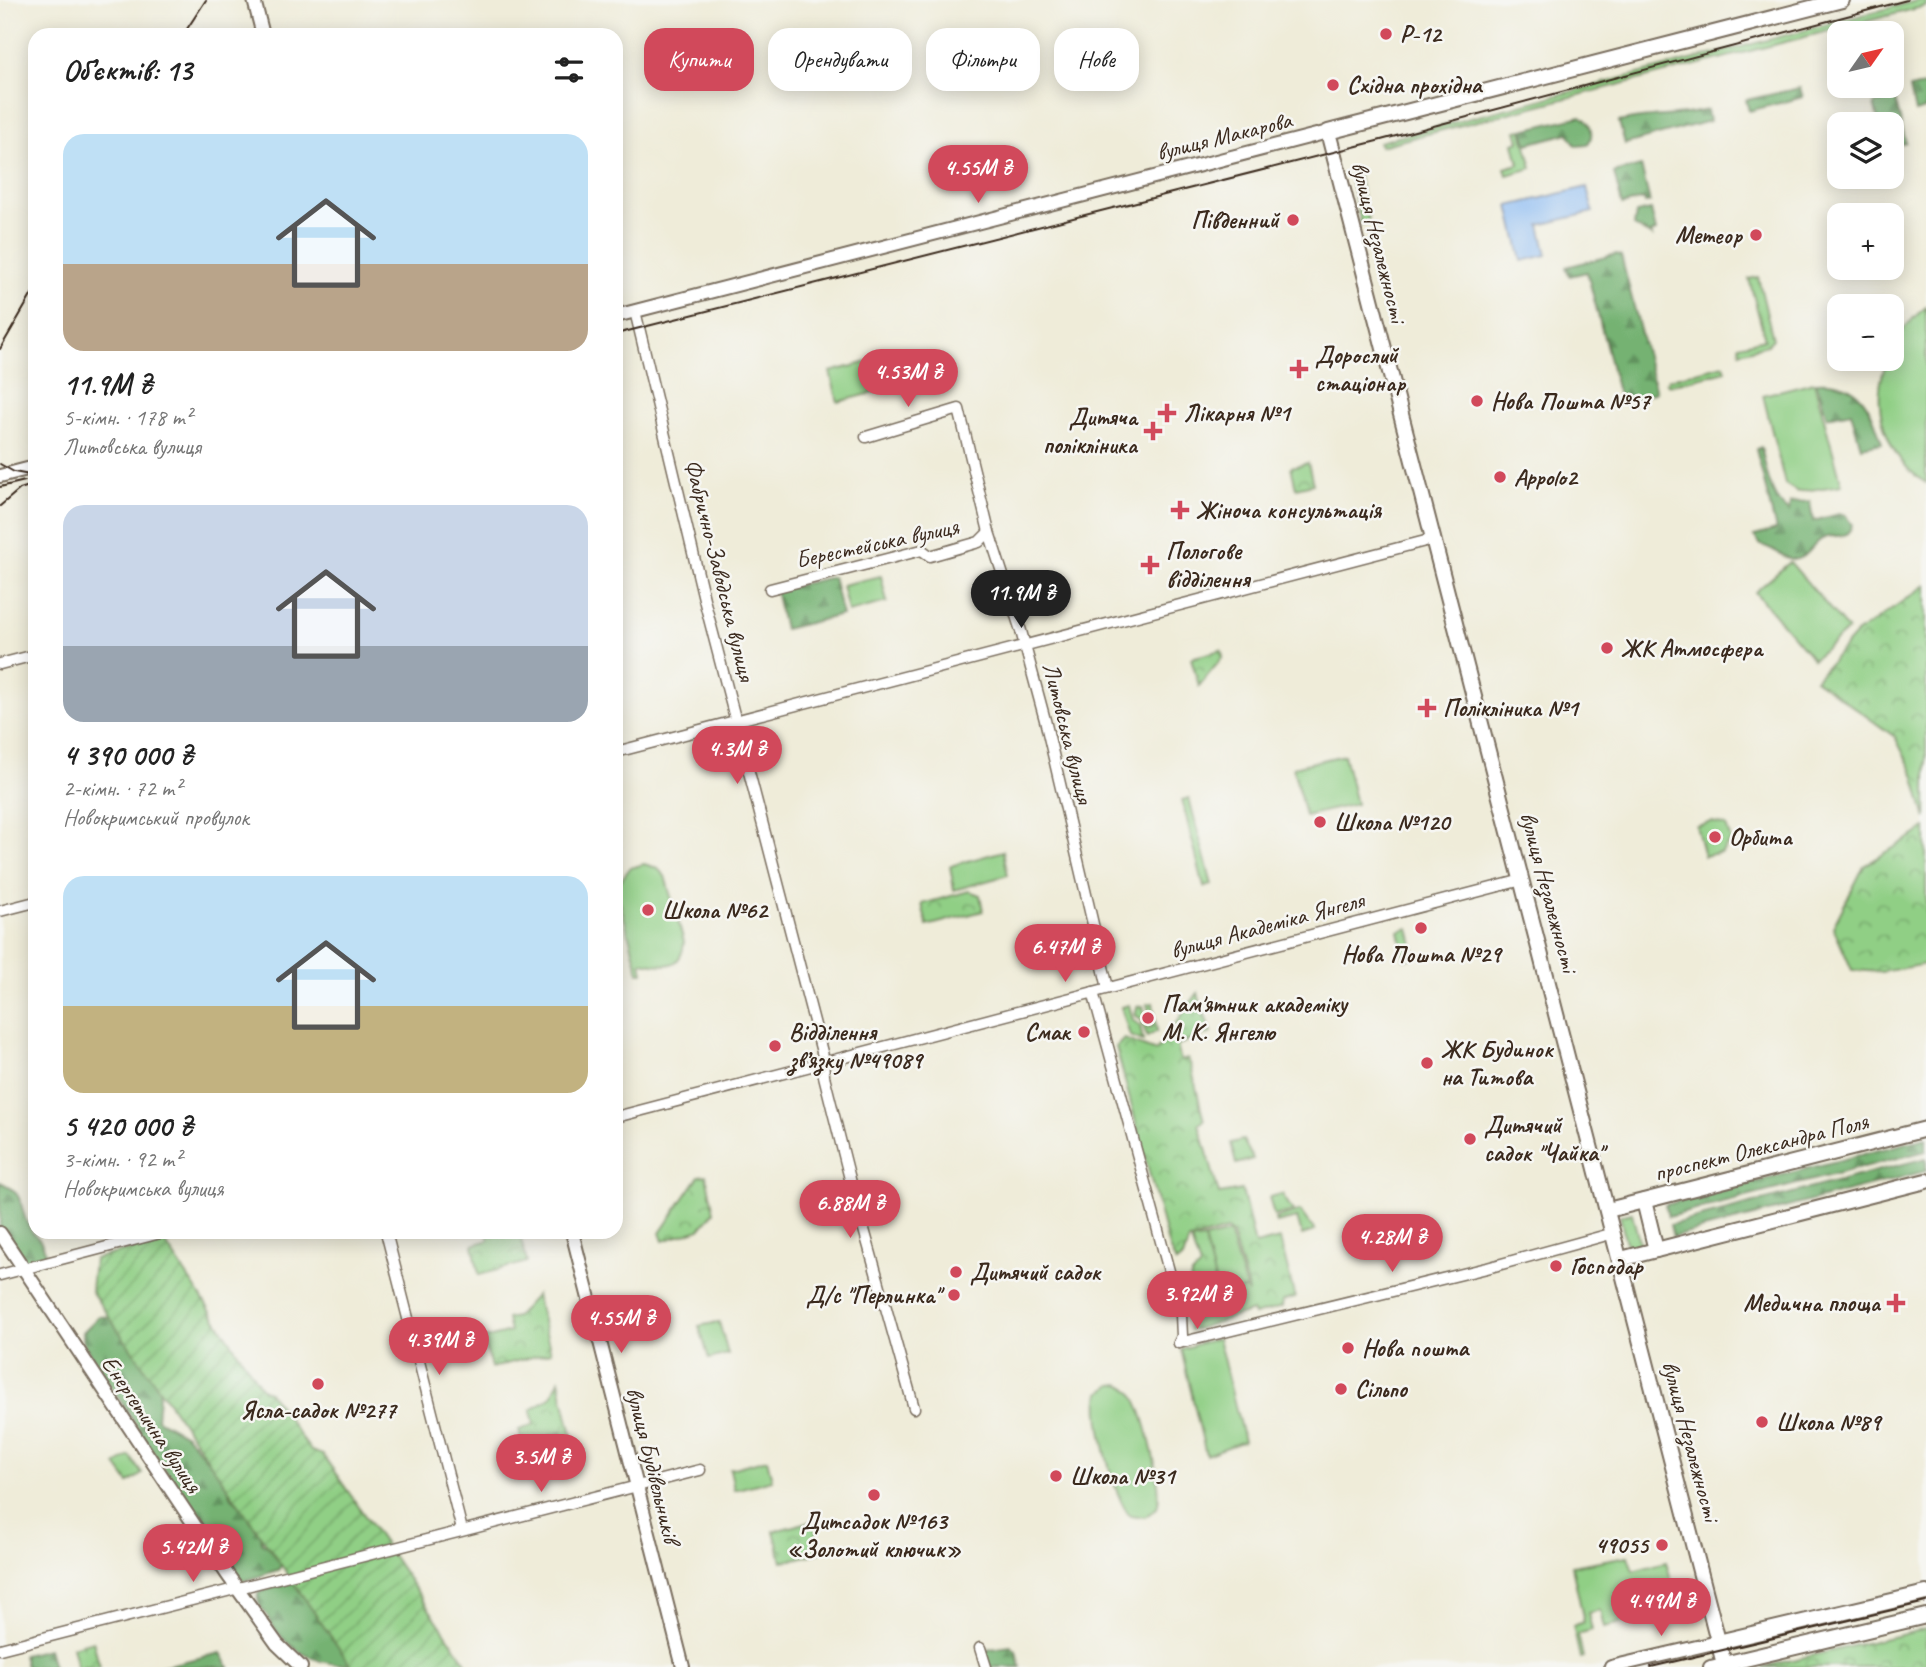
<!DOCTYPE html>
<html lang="uk">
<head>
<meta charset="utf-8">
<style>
  :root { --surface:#fff; --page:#f6f6f6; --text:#222; --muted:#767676; --accent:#d1495b }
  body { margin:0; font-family:Caveat,sans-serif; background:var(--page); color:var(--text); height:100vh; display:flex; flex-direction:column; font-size:26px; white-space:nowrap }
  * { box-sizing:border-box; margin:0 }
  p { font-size:23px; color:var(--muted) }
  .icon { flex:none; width:38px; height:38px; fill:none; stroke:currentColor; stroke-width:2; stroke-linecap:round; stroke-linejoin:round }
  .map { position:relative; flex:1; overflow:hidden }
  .side { position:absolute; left:28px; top:28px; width:595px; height:1211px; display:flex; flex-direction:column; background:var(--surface); border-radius:21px; box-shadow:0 4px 18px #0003 }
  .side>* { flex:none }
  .banner { position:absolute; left:644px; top:28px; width:665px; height:63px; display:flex; gap:14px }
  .needle { width:46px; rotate:56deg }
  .tools { position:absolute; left:1827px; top:21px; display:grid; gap:14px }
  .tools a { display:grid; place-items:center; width:77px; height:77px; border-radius:14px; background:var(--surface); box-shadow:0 4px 18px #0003; font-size:35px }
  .price { position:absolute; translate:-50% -60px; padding:0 16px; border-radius:24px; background:var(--accent); color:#fff; font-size:23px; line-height:46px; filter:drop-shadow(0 2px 4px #0008) }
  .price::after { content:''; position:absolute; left:50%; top:42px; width:21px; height:16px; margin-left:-10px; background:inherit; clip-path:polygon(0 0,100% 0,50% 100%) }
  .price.selected { background:#222; color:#fff }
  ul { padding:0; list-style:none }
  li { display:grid; align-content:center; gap:14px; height:371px; padding:0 35px }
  li span { display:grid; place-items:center; height:217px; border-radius:21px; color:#555 }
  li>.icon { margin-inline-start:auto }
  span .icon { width:126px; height:126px; fill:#fffc; stroke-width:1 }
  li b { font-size:30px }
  h2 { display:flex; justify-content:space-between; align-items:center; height:84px; padding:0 35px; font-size:30px }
  .pill { padding:0 24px; border-radius:21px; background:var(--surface); box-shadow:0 4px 18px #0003; font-size:24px; line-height:63px }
  .pill.selected { background:var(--accent); color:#fff }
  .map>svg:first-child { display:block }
  .grass { fill:#90cf85; stroke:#667c52; stroke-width:2 }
  .forest { fill:url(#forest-firs); stroke:#586e48; stroke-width:2 }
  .park { fill:url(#park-crowns); stroke:#667c52; stroke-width:2 }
  .garden { fill:url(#garden-furrows); stroke:#667c52; stroke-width:2 }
  .water { fill:#86b8f3; stroke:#607188; stroke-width:2 }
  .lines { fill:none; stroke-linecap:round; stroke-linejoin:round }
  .street-casing { stroke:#7a6e5f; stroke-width:13 }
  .secondary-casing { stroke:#7a6e5f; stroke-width:16 }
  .primary-casing { stroke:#7a6e5f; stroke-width:18 }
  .street { stroke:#fff; stroke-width:10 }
  .secondary { stroke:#fff; stroke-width:12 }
  .primary { stroke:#fff; stroke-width:14 }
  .tram { stroke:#3b2a1e; stroke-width:2 }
  .poi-dot { fill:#d1495b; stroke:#f6f6f2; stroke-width:2.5 }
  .labels { text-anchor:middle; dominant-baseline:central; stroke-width:5; stroke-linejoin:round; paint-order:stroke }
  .poi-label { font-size:24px; font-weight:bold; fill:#3b2a1e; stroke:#f6f6f2; text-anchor:start }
  .street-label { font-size:24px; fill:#3b2a1e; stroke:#f6f6f2 }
</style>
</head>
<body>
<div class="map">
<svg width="1926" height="1667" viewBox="0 0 1926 1667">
  <defs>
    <pattern id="forest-firs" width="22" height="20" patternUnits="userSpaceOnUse" patternTransform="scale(1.75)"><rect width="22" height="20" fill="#74b272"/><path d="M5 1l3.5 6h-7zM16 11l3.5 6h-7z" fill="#60915d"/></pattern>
    <pattern id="park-crowns" width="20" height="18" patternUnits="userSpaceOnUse" patternTransform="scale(1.75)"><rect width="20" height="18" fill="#90cf85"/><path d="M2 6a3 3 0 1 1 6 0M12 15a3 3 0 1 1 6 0" fill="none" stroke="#77a86c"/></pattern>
    <pattern id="garden-furrows" width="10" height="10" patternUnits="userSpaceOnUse" patternTransform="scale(1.75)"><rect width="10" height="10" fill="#90cf85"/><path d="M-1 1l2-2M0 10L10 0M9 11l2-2" fill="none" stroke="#77a86c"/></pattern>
  </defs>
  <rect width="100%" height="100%" fill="#f6f6f2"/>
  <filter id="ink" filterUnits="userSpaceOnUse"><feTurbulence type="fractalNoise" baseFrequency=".0143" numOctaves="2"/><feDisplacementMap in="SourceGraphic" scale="14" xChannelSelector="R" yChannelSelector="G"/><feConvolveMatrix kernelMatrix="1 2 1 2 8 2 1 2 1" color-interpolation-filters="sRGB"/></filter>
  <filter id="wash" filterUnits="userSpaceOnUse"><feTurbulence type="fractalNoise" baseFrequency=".00686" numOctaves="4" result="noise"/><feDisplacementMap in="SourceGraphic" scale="28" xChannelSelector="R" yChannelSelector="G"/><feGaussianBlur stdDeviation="1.57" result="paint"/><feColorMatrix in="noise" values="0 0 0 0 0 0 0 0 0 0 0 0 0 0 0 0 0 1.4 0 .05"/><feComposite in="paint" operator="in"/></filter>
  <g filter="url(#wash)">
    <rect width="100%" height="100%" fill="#efecd9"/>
    <!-- grass -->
    <g class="grass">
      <polygon points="1920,0 1926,0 1926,6 1380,146 1379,142"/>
      <polygon points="1522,130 1532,168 1507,175 1505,168 1519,164 1514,143 1519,141 1516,131"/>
      <polygon points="1357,172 1369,222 1361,224 1351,180"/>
      <polygon points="1758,277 1773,339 1767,345 1740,352 1739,345 1765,339 1749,279"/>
      <path d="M 1926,307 L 1926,483 C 1886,458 1868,403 1888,359 L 1892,359 C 1892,338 1911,319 1926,307 Z"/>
      <polygon points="876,360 884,390 838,402 830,372"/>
      <polygon points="1724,365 1726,371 1670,385 1666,383 1669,379"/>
      <polygon points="1814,382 1842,485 1798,492 1785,484 1763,395"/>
      <polygon points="1790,562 1848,630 1813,659 1755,592"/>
      <polygon points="881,576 887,602 848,612 842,585"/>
      <polygon points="1344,755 1356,804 1305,816 1293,767"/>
      <polygon points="1189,798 1212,885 1204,887 1182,800"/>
      <polygon points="1712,822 1726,826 1731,840 1722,852 1704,856 1696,826"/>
      <polygon points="1003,851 1008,875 954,890 950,866"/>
      <path d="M 644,864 L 657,868 L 665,876 L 684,942 C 681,974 660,964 641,962 L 643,973 L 639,973 L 616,887 L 616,873 L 621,880 L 630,868 Z"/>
      <polygon points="1409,928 1416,957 1405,960 1399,931"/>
      <polygon points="1153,1003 1157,1031 1147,1037 1141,1019 1135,1015 1137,1007 1143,1006 1148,1028 1153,1027 1147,1004"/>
      <polygon points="1129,1005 1133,1020 1140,1026 1143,1041 1130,1036 1121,1007"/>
      <polygon points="1243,1140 1253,1159 1236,1164 1231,1143"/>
      <polygon points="1282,1194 1293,1211 1274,1216 1269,1197"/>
      <polygon points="1300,1211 1315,1231 1302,1235 1297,1218 1276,1223 1275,1219"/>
      <polygon points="1632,1213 1640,1245 1627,1248 1620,1216"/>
      <polygon points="1229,1233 1246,1289 1219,1296 1204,1239"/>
      <polygon points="719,1322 728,1354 709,1359 699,1326"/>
      <polygon points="1218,1338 1244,1441 1206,1455 1181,1349"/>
      <path d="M 1120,1384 C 1126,1387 1130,1389 1133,1394 C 1145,1413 1164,1488 1157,1508 L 1145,1517 L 1130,1515 C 1114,1500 1093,1414 1100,1393 L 1112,1385 Z"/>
      <polygon points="561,1434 566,1456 527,1465 522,1443"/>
      <polygon points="130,1456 142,1474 129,1483 116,1465"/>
      <polygon points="767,1459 772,1480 734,1490 730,1469"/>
      <polygon points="1628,1556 1633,1571 1666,1562 1672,1583 1653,1588 1655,1596 1645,1598 1642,1592 1634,1594 1638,1619 1604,1627 1600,1610 1588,1613 1592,1630 1578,1634 1583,1657 1580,1658 1573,1626 1584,1622 1572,1566"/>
    </g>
    <!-- forest -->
    <g class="forest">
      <polygon points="1926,85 1926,109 1915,112 1910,89"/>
      <polygon points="1800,88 1803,97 1749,111 1746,100"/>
      <polygon points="1895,99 1906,143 1892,147 1892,124 1879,124 1874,104"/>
      <path d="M 1707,110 L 1709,121 L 1625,144 L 1619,122 C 1648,114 1678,118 1707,110 Z"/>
      <path d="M 1581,116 C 1591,122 1595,136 1587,145 L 1576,146 L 1569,133 L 1527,144 L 1523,130 Z"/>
      <polygon points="1641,166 1650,202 1645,203 1644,199 1622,205 1614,173"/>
      <polygon points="1651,210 1656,231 1651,233 1652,236 1634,226 1636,213"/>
      <polygon points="1617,254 1621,256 1656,392 1624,403 1620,400 1587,272 1569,276 1566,267"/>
      <path d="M 1816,382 C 1861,379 1870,406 1882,443 L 1861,447 L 1851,412 L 1827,417 Z"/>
      <path d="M 1761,447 C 1767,470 1769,498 1789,512 L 1790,503 L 1810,501 L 1813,521 L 1839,514 L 1846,516 L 1852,525 C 1847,541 1836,533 1824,538 C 1813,542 1810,556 1797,559 C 1786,561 1773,547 1761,545 L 1754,536 L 1776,530 L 1756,449 Z"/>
      <polygon points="833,577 842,615 784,629 775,590"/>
      <polygon points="1926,1138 1926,1151 1668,1217 1665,1205"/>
      <polygon points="1926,1158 1926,1171 1673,1237 1670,1225"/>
      <path d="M 0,1182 C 27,1194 18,1207 29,1227 C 36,1239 41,1236 46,1254 L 40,1262 L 27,1265 L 0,1242 Z"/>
      <path d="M 99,1316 L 118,1319 L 160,1385 L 157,1419 L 186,1435 L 225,1480 L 232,1498 L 243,1507 L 261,1534 L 262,1543 L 273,1549 L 282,1564 L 278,1570 C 269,1572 251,1580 243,1581 C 234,1573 233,1563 227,1555 C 219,1544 211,1539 207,1525 L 161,1464 L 83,1343 L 83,1332 Z"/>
      <path d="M 289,1581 L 306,1582 L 350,1664 C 315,1667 282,1646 268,1617 C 262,1607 256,1605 258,1593 Z"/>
      <polygon points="1011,1646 1016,1651 1020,1667 989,1667 985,1654 990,1649"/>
      <polygon points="48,1649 53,1667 26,1667 23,1655"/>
      <polygon points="221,1653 229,1667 159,1667"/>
    </g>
    <!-- park -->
    <g class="park">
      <polygon points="1308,463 1313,484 1296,488 1291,467"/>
      <polygon points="1926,585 1926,819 1914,774 1895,737 1815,679 1856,634"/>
      <polygon points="1221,650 1223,657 1199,686 1191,658"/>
      <polygon points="1926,828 1926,964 1882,972 1852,970 1833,927 1864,866"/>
      <polygon points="969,891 980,895 983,911 927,926 922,904"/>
      <polygon points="1198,993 1211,1033 1177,1045 1181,1061 1188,1059 1191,1066 1204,1121 1199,1124 1219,1194 1242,1190 1255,1245 1280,1239 1295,1298 1283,1301 1282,1307 1254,1315 1252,1311 1190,1331 1187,1309 1191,1276 1200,1267 1191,1241 1204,1239 1219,1296 1246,1289 1248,1294 1247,1285 1232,1234 1227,1230 1189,1240 1183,1258 1176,1263 1169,1248 1116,1047 1124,1039 1156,1051"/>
      <polygon points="706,1175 714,1212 700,1229 663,1241 660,1233 699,1176"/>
      <polygon points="487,1232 519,1232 527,1262 479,1275 473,1245 489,1240"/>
      <polygon points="536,1295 551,1352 491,1368 484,1339 510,1332 507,1319 516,1317"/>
      <polygon points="559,1380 576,1452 567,1454 562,1432 522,1442 519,1430 534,1425 531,1410 552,1396"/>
      <polygon points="813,1521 822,1552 782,1562 774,1531"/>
      <polygon points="1926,1629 1926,1667 1762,1667"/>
      <polygon points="93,1641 100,1667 77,1667 72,1647"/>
    </g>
    <!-- garden -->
    <polygon class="garden" points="164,1241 263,1390 269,1392 311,1451 323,1455 469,1667 352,1667 91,1291 94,1259"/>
    <!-- water -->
    <polygon class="water" points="1587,187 1593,212 1540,225 1547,255 1522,261 1509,206"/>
  </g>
  <g filter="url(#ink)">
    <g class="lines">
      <defs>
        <g id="street">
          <polyline points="635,311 705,603 823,1056 824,1076 851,1183 914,1408"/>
          <polyline points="866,437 959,409 989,532 1021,631 1045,720 1108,988"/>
          <polyline points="770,589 922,550 930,556 979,542 989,532"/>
          <polyline points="0,664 35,655"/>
          <polyline points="616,752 1433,539"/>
          <polyline points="0,911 35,902"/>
          <polyline points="1093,992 1181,1315 1182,1336 1179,1343"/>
          <polyline points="616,1117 1522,880"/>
          <polyline points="386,1232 462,1530"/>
          <polyline points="0,1275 164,1232"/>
          <polyline points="1179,1343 1487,1268 1614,1233"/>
          <polyline points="980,1648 986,1667"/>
          <polyline points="0,1649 700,1470"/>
        </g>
        <g id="secondary">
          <polyline points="254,0 263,35"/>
          <polyline points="616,316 1328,132"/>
          <polyline points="0,476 35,467"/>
          <polyline points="572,1232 683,1667"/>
          <polyline points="0,1233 227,1574 277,1644 301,1667"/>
          <polyline points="1611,1667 1718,1642"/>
          <polyline points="1710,1667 1724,1664 1724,1667"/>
        </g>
        <g id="primary">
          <polyline points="1842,0 1328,132 1724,1664 1926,1616"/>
          <polyline points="1644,1201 1656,1250"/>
          <polyline points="1608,1210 1926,1129"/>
          <polyline points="1621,1259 1926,1181"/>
          <polyline points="1718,1642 1926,1593"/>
        </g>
      </defs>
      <!-- street casing -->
      <use href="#street" class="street-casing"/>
      <!-- secondary casing -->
      <use href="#secondary" class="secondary-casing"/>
      <!-- primary casing -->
      <use href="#primary" class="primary-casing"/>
      <!-- street -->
      <use href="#street" class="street"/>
      <!-- secondary -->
      <use href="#secondary" class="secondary"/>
      <!-- primary -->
      <use href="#primary" class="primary"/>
      <!-- tram -->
      <g class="tram">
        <polyline points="183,35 206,0"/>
        <polyline points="616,334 1381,140 1907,0"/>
        <polyline points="0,349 35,289"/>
        <polyline points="0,464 14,472 35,476"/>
        <polyline points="0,487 25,481"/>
        <polyline points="0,506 20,489 35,484"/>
        <polyline points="1651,1667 1926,1602"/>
      </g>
    </g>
  </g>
  <!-- markers -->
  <g class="poi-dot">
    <circle cx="1386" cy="34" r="7"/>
    <circle cx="1333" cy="85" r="7"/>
    <circle cx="1293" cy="220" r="7"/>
    <circle cx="1756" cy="235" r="7"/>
    <path d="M1295.5 358.5h7v7h7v7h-7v7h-7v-7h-7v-7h7z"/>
    <circle cx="1477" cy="401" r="7"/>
    <path d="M1163.5 402.5h7v7h7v7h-7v7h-7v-7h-7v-7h7z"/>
    <path d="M1149.5 420.5h7v7h7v7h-7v7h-7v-7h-7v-7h7z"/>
    <circle cx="1500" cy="477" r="7"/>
    <path d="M1176.5 499.5h7v7h7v7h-7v7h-7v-7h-7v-7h7z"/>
    <path d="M1146.5 554.5h7v7h7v7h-7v7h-7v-7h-7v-7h7z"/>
    <circle cx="1607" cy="648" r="7"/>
    <path d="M1423.5 697.5h7v7h7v7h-7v7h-7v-7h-7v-7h7z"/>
    <circle cx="1320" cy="822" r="7"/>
    <circle cx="1715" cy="837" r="7"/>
    <circle cx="648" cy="910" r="7"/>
    <circle cx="1421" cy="928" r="7"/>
    <circle cx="1148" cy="1018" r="7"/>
    <circle cx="1084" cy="1032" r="7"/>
    <circle cx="775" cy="1046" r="7"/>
    <circle cx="1427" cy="1063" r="7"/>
    <circle cx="1470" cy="1139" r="7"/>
    <circle cx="1556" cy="1266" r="7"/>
    <circle cx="956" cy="1272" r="7"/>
    <circle cx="954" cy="1295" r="7"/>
    <path d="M1892.5 1292.5h7v7h7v7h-7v7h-7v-7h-7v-7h7z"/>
    <circle cx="1348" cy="1348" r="7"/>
    <circle cx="318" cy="1384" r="7"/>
    <circle cx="1341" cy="1389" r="7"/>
    <circle cx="1762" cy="1422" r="7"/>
    <circle cx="1056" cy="1476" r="7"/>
    <circle cx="874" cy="1495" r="7"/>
    <circle cx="1662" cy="1545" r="7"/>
  </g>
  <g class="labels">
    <!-- poi labels -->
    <g class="poi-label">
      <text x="1400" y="34">Р-12</text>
      <text x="1347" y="85">Східна прохідна</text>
      <text x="1279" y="220" text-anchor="end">Південний</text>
      <text x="1742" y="235" text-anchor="end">Метеор</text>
      <text x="1315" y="355">Дорослий<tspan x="1315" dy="28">стаціонар</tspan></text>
      <text x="1491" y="401">Нова Пошта №57</text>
      <text x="1183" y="413">Лікарня №1</text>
      <text x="1137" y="417" text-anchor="end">Дитяча<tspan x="1137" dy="28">полікліника</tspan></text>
      <text x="1514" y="477">Appolo2</text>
      <text x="1196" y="510">Жіноча консультація</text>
      <text x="1166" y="551">Пологове<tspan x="1166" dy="28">відділення</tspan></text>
      <text x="1621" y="648">ЖК Атмосфера</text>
      <text x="1443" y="708">Полікліника №1</text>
      <text x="1334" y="822">Школа №120</text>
      <text x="1729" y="837">Орбита</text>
      <text x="662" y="910">Школа №62</text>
      <text x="1421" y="954" text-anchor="middle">Нова Пошта №29</text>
      <text x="1162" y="1004">Пам'ятник академіку<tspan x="1162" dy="28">М. К. Янгелю</tspan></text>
      <text x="789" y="1032">Відділення<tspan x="789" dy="28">зв’язку №49089</tspan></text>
      <text x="1070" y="1032" text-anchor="end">Смак</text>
      <text x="1441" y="1049">ЖК Будинок<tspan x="1441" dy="28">на Титова</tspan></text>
      <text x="1484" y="1125">Дитячий<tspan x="1484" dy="28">садок "Чайка"</tspan></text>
      <text x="1570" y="1266">Господар</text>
      <text x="970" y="1272">Дитячий садок</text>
      <text x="940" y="1295" text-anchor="end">Д/с "Перлинка"</text>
      <text x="1880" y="1303" text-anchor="end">Медична площа</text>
      <text x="1362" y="1348">Нова пошта</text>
      <text x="1355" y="1389">Сільпо</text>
      <text x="318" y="1410" text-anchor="middle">Ясла-садок №277</text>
      <text x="1776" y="1422">Школа №89</text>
      <text x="1070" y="1476">Школа №31</text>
      <text x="874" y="1521" text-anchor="middle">Дитсадок №163<tspan x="874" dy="28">«Золотий ключик»</tspan></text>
      <text x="1648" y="1545" text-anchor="end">49055</text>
    </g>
    <!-- street labels -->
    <g class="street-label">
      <text transform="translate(1224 136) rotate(-14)">вулиця Макарова</text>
      <text transform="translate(1379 242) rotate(76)">вулиця Незалежності</text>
      <text transform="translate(877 543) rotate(-12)">Берестейська вулиця</text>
      <text transform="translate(720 570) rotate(76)">Фабрично-Заводська вулиця</text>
      <text transform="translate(1068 733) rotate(76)">Литовська вулиця</text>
      <text transform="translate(1549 892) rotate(75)">вулиця Незалежності</text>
      <text transform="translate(1267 925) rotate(-15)">вулиця Академіка Янгеля</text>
      <text transform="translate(1761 1147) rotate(-14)">проспект Олександра Поля</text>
      <text transform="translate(152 1424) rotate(56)">Енергетична вулиця</text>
      <text transform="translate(1691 1441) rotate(75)">вулиця Незалежності</text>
      <text transform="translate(653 1465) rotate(76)">вулиця Будівельників</text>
    </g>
  </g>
</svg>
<div class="tools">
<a><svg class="needle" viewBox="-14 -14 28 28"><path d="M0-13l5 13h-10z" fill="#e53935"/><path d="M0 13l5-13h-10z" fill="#767676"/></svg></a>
<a><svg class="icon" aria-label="layers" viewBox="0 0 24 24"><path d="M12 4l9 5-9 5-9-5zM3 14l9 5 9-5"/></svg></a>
<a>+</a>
<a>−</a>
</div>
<b class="price" style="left:978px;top:205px">4.55M ₴</b>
<b class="price" style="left:908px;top:409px">4.53M ₴</b>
<b class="price selected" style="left:1021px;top:630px">11.9M ₴</b>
<b class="price" style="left:737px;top:786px">4.3M ₴</b>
<b class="price" style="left:1065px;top:984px">6.47M ₴</b>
<b class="price" style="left:850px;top:1240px">6.88M ₴</b>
<b class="price" style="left:1392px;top:1274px">4.28M ₴</b>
<b class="price" style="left:1197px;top:1331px">3.92M ₴</b>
<b class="price" style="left:621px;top:1355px">4.55M ₴</b>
<b class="price" style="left:439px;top:1377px">4.39M ₴</b>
<b class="price" style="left:541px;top:1494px">3.5M ₴</b>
<b class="price" style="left:193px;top:1584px">5.42M ₴</b>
<b class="price" style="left:1661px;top:1638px">4.49M ₴</b>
<div class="banner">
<a class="pill selected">Купити</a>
<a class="pill">Орендувати</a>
<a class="pill">Фільтри</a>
<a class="pill">Нове</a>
</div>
<section class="side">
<h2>Об’єктів: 13<svg class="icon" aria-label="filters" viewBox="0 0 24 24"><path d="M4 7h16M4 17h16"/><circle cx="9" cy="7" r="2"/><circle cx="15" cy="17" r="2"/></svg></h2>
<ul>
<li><span style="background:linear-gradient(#bfe0f5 60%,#b9a48a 0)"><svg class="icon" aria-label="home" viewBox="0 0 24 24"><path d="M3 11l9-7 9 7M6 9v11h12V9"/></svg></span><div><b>11.9M ₴</b><p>5-кімн. · 178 m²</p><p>Литовська вулиця</p></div></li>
<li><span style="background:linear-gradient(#c9d6e8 65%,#9aa5b1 0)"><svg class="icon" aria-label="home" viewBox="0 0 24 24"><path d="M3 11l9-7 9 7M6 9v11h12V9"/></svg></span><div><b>4 390 000 ₴</b><p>2-кімн. · 72 m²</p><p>Новокримський провулок</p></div></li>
<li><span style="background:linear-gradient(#bfe0f5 60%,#c2b280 0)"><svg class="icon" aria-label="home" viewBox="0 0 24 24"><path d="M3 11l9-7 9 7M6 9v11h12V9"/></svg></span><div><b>5 420 000 ₴</b><p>3-кімн. · 92 m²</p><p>Новокримська вулиця</p></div></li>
</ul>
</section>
</div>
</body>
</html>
